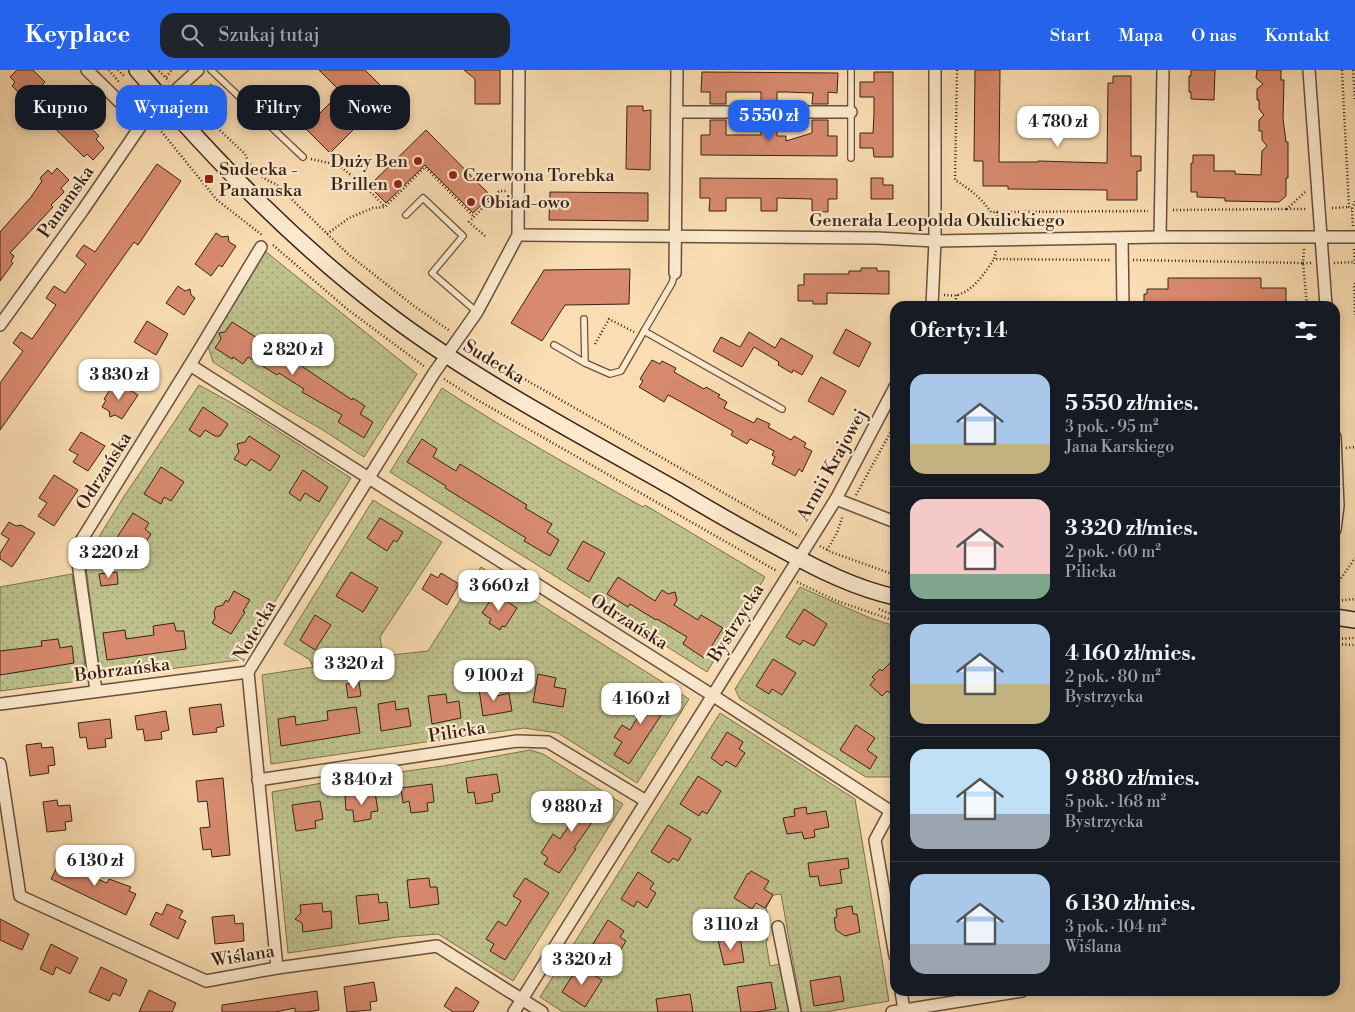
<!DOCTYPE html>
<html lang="pl">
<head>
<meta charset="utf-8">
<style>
  :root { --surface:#171b24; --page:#20242c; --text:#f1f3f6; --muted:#9ea1a6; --line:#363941; --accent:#2563eb }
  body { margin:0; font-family:"Libre Bodoni",serif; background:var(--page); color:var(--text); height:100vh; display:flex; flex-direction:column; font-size:19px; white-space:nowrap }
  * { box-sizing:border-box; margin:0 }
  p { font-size:16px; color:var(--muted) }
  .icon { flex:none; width:28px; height:28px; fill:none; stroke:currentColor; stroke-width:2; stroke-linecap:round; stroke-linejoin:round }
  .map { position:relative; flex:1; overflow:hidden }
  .panel { position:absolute; left:890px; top:231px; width:450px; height:695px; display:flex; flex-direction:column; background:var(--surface); border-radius:15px; box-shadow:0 2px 8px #0003 }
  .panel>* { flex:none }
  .top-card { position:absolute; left:15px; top:15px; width:475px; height:45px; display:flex; gap:10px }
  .price { position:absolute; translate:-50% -42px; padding:0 11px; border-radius:10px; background:#fff; color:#222; font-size:16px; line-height:32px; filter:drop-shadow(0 1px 2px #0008) }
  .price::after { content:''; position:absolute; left:50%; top:30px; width:15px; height:11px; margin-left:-8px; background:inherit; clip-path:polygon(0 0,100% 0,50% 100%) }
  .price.active { background:var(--accent); color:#fff }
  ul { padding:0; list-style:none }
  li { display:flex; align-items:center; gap:15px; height:125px; padding:0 20px }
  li+li { border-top:1px solid var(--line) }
  li span { display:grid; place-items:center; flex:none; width:140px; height:100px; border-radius:15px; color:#555 }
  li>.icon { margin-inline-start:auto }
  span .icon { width:60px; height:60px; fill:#fffc; stroke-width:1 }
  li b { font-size:21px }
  h2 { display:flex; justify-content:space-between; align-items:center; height:60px; padding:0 20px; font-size:21px }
  .pill { padding:0 18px; border-radius:15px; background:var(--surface); box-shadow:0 2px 8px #0003; font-size:18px; line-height:45px }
  .pill.active { background:var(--accent); color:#fff }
  header { display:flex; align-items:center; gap:30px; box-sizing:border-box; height:70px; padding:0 25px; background:var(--accent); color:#fff }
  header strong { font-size:24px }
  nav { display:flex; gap:28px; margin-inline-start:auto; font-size:18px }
  .search { width:350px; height:45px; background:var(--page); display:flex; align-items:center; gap:12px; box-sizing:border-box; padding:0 18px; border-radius:15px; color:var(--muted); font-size:19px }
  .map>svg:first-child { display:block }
  .park { fill:url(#park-dots); stroke:#7a7152 }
  .building { fill:#d88a6e; stroke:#362118 }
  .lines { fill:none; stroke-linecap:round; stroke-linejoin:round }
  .lane-casing { stroke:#67503e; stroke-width:8 }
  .street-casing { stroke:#67503e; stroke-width:14 }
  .secondary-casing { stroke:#362118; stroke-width:18 }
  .path { stroke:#362118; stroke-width:2.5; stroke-dasharray:1 2.5; stroke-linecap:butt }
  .lane { stroke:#fce9cd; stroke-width:5.5 }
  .street { stroke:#fce9cd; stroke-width:11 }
  .secondary { stroke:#fce9cd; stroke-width:15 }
  .poi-dot { fill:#8f2418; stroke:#fce9cd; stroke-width:2 }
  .labels { text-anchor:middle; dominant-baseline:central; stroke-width:4.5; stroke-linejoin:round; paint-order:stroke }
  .poi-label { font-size:18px; fill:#362118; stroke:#fce9cd; text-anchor:start }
  .street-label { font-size:18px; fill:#362118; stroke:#fce9cd }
</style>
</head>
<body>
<header>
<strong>Keyplace</strong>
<div class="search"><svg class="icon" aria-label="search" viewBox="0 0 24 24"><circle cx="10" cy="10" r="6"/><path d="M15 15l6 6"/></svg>Szukaj tutaj</div>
<nav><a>Start</a><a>Mapa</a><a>O nas</a><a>Kontakt</a></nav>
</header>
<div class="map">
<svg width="1355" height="942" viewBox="0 0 1355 942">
  <defs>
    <pattern id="park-dots" width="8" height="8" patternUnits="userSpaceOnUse" patternTransform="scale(1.25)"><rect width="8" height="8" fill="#bec18c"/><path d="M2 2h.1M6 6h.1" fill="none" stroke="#9b9c71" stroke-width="1.8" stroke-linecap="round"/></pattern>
  </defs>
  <rect width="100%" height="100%" fill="#faddb2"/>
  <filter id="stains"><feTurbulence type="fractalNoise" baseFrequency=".004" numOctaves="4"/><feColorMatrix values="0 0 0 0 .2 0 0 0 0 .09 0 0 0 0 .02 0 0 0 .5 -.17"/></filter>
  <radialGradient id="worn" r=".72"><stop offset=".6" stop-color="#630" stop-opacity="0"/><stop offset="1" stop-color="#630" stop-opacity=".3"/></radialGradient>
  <!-- park -->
  <g class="park">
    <polygon points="265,181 417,304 364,387 323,360 283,337 213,292 207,273"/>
    <path d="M 199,315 L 250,343 L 351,408 C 312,468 277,530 239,590 L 100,608 L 85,489 L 125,425 Z"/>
    <path d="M 442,318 C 507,361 575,399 643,437 L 645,435 L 765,507 L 707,602 L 390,402 Z"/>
    <polygon points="373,430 442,472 380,567 383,586 428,581 481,497 689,629 637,713 558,663 524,658 271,694 262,605 313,597 310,590 284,574"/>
    <polygon points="72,504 87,610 0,621 0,517"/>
    <polygon points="800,517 870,548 895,556 894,653 891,654 891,659 894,659 893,707 866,707 740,629 735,619"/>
    <polygon points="720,643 855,729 889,931 825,942 802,942 781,824 773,825 766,838 770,851 759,861 768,869 766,872 770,896 781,894 789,942 563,942 540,927"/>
    <polygon points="530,680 543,684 623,734 513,911 438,864 398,867 288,883 272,722 328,712 443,696"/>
  </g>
  <!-- building -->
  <g class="building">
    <polygon points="17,0 33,0 45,12 42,15 57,30 60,27 72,39 69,42 84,57 87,54 99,66 96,69 104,78 93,90 87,84 84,87 12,16 15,12 10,7"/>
    <polygon points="319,0 365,0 389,24 330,83 305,58 341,22"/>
    <polygon points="464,0 500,0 500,34 475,34 475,9"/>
    <polygon points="975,0 1000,0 999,92 1038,92 1038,91 1107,93 1108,13 1113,13 1113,6 1131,6 1131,86 1141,86 1141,101 1137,101 1137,130 1107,130 1107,120 1008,119 1008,116 983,116 983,91 974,91"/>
    <polygon points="1191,0 1215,0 1214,30 1191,29 1191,22 1189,22 1189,6 1191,6"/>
    <polygon points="1257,0 1281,0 1281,10 1284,10 1283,49 1286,72 1288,72 1288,108 1286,108 1286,126 1279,132 1225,131 1225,128 1197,127 1197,122 1191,122 1191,93 1193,93 1193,85 1214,85 1214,101 1235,101 1235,104 1261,105 1262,81 1267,76 1262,70 1262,61 1259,61 1259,50 1264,45 1259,39 1259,30 1257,30 1257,19 1263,14 1256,8"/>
    <polygon points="702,2 838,3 837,23 828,22 828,34 812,34 813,23 786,22 777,22 777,34 761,34 761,22 726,22 726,34 710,34 710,22 701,22"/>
    <polygon points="874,2 893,2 893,87 874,87 873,78 860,78 860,63 873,63 874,43 874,27 860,27 860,12 874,12"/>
    <polygon points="627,36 643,36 643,41 651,40 650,100 626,99"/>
    <polygon points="710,50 726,50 726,65 761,65 761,50 777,50 777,66 786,66 786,71 812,63 812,50 828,50 828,66 837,66 837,86 701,85 701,65 710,65"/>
    <polygon points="426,60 491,126 473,143 425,95 386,133 369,116"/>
    <polygon points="157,94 181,111 138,175 134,172 0,360 0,313 23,281 13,273 21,262 32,269 56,235 46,228 54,216 65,223 86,194 76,186 80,180 84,175 95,182"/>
    <polygon points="57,98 69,110 61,118 64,122 51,135 53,137 10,183 14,186 11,191 13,193 0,211 0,162 31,127 42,111 40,108 48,100 52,104"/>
    <polygon points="700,108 837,109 837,129 828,129 828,142 812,141 812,129 777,128 777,141 761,141 761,128 726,128 726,141 709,141 710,128 700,128"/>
    <polygon points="871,108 883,108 883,115 893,115 893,129 871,129"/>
    <polygon points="550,122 648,123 648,151 549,150"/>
    <polygon points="216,163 222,167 228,166 229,172 236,176 222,197 219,195 211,206 195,194"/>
    <polygon points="861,198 877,198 877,201 889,201 889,224 827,223 827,234 813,234 813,231 798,231 798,215 804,215 804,204 849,204 849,201 861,201"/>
    <polygon points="630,199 629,234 565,235 542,271 511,253 544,200"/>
    <polygon points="1168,208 1261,208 1261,218 1286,218 1286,236 1265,236 1265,233 1167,232 1167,236 1144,236 1144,224 1147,224 1147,219 1168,219"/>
    <polygon points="178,216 185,221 190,219 191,225 195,228 184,245 166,233"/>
    <polygon points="147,251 168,264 156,285 134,272"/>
    <polygon points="232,252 303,297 352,330 353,328 365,336 360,344 373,352 364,368 338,352 342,345 302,322 304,319 279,303 277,305 248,287 243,294 233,287 232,289 215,278 221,269 219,263 225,262"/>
    <polygon points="846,259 871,273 859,297 833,283"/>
    <polygon points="749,262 775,278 781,268 813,286 802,305 793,300 792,303 778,295 779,292 754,277 742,297 713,281 721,267 740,277"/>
    <polygon points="652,290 660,294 662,291 676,298 674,302 704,319 706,317 720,325 718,327 727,332 724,338 754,353 757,348 770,354 768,357 791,370 794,366 806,373 804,377 812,381 802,402 799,399 795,406 772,394 775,387 772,385 774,381 750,369 747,374 731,365 733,361 672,327 668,325 664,332 639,317 643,311 640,309"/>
    <polygon points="821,307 846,321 833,345 808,331"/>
    <polygon points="117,312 138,325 122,349 115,345 110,347 109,341 102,337 106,330 104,329 111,318 113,319"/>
    <polygon points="203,337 228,354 220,366 215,366 205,360 200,367 189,360"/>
    <polygon points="81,362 105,376 88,401 73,392 78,385 69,380"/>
    <polygon points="249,366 280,386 270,401 251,389 246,396 234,389 239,382 237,374 245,372"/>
    <polygon points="422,369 437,379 433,387 456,401 460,394 527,435 525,438 552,454 547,462 559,470 550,486 524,471 526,468 445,418 446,416 407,392"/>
    <polygon points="161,397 184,412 171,431 164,427 161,434 144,424"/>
    <polygon points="303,400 328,417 319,432 305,423 300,431 289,423"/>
    <polygon points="54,405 78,420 54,456 38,446 47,433 39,428"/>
    <polygon points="133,443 149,453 145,459 151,464 142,478 132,472 128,477 116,469"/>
    <polygon points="380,448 403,462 397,472 394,470 387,481 367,468"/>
    <polygon points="9,452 16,456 21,455 35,463 12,497 0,489 0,483 9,469 1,464"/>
    <polygon points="583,471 605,483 589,512 567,499"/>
    <polygon points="117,502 118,514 101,516 99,504"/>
    <polygon points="351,502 378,518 363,542 336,526"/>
    <polygon points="441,503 459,514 447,535 422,519 431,504 438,508"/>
    <polygon points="618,507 655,531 662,520 668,524 675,522 677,530 674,535 698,550 701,545 723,558 704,588 683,574 687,567 657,549 656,550 630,534 628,537 607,524"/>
    <polygon points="234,521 250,530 243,541 245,542 231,564 212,553 215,548 214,542 216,537 223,535 226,530 228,532"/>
    <polygon points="497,525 517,538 505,557 502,556 500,560 489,553 491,549 482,543 492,528 494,529"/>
    <polygon points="804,539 827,554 814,576 803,570 800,575 786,567"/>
    <polygon points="315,545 331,555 315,580 300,570"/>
    <polygon points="174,553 176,561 184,561 186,579 107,590 103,563 125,560 126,569 154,565 153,556"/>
    <polygon points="58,569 60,578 72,576 74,593 0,605 0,581 42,576 41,571"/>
    <polygon points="895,588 895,617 890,623 887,621 882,626 870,615 875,609 872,607 880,599 882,601"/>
    <polygon points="773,589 796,603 782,625 772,619 769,624 756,616"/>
    <polygon points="538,604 556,608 554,617 566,619 563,637 533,632"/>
    <polygon points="359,612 361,626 348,628 346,614"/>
    <polygon points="648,615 671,630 629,694 614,685 622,672 614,667 622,655 630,660 647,632 640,627"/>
    <polygon points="496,616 497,626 509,623 512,641 483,646 479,619"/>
    <polygon points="446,624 447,633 459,631 461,648 432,654 428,626"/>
    <polygon points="395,631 396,640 408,638 411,656 381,661 378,634"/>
    <polygon points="221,634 224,656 216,658 217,662 193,665 189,638"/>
    <polygon points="356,637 360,663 281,676 278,649 295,646 296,655 328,650 327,641"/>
    <polygon points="166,641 169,660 161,662 162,669 145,671 143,659 137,660 135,646"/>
    <polygon points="110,649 112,668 105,669 106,677 88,679 86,667 80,668 78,653"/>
    <polygon points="856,655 875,668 867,680 877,687 870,699 840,680"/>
    <polygon points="727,662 743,672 739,679 745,683 736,697 726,691 722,696 711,688"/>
    <polygon points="41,673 42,678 53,677 55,695 48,696 49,703 30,706 26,675"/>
    <polygon points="497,704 500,722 492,724 493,731 476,734 474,722 468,723 466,708"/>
    <polygon points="698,706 721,721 707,744 702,741 699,746 680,734"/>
    <polygon points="223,708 230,785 212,787 211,779 203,780 200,758 210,757 207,731 198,732 196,711"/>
    <polygon points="432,714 434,732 427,733 428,741 411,743 409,731 403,733 401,718"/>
    <polygon points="375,722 378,741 371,742 371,749 354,752 353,740 346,740 345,726"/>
    <polygon points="579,722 586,726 591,725 595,728 597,733 603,737 574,778 576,779 559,803 544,794 548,788 541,783 553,764 560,769 579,740 572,735"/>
    <polygon points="57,730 58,736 70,735 72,751 65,752 66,760 47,762 43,732"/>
    <polygon points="320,731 323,749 315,751 316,758 296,761 292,735"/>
    <polygon points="806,737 807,744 826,741 829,757 814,760 815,767 804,769 802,762 787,764 783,748 795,746 794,739"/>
    <polygon points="668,755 691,769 678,791 673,788 669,793 651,782"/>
    <polygon points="68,788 83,795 80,802 107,813 109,809 131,817 129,821 136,824 126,845 51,809 57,797 63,799"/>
    <polygon points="848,788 849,798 840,800 842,813 820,816 818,806 810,807 808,793"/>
    <polygon points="751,801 769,811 764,819 773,825 765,838 756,833 752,839 734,828 748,803 749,804"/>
    <polygon points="638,802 654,813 650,819 656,823 647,838 637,831 634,837 621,829"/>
    <polygon points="429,808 430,817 437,817 439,834 410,838 407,810"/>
    <polygon points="525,808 549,823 505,890 490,881 494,874 486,869 498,851 506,856 521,831 513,826"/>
    <polygon points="378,824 379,833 387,832 389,850 359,854 356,826"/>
    <polygon points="322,833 323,842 331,841 332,858 303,862 302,853 295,849 301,843 300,835"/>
    <polygon points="167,834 183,841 179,848 186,851 178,869 150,855 156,842 162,845"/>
    <polygon points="852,836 853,844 857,844 860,862 845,866 836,860 834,848 837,847 836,839"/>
    <polygon points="234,845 235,854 243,853 244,871 215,874 212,847"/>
    <polygon points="0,849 29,864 22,880 0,870"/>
    <polygon points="608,850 624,861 620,867 626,871 617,886 606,879 603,884 591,877"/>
    <polygon points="740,867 744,892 724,895 718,870"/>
    <polygon points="51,874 78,888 70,904 56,897 53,905 40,899"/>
    <polygon points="579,895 602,910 585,937 562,922"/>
    <polygon points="101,897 127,910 120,926 113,923 109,931 89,922"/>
    <polygon points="840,906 844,931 814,936 810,911"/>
    <polygon points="374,912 377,931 370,932 371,940 347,942 344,917"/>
    <polygon points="771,912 776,939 756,942 741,942 737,917"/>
    <polygon points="456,917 479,932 473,942 453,942 444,936"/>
    <polygon points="149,920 176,933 172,942 139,942"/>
    <polygon points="317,921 319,940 307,942 295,942 295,938 275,942 222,942 222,935"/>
    <polygon points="690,924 693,942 658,942 656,929"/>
  </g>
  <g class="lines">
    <defs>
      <g id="lane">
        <polyline points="211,0 303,87"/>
        <polyline points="851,88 851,0"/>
        <polyline points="406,145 423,128 463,166 432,203 477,242"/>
        <polyline points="675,203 672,213 644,261 782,339"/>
        <polyline points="584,249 585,293 610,304 621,301 644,261"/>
        <polyline points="554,275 585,293"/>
      </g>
      <g id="street">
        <polyline points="87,0 142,54"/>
        <polyline points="1309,0 1326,236"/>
        <polyline points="677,42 851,42"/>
        <polyline points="518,165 877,168 935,171 1160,167 1355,167"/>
        <polyline points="1160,167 1163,0"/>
        <polyline points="1122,168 1123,236"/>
        <polyline points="675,203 677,0"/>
        <polyline points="932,236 935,171 935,0"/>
        <polyline points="0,255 83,140 142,54 154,40 198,0"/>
        <polyline points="190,295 261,177"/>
        <polyline points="1335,367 1338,436 1335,460"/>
        <polyline points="836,429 895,452"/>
        <polyline points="96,621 76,479 190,295 712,625 895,744"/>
        <polyline points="0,634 248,602"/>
        <polyline points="0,694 20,826 206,911 277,898 437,876 542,942"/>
        <polyline points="258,710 517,671 548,672 646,731"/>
        <polyline points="890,742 875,770 895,886"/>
        <polyline points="778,857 795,942"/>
        <polyline points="277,898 248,602 434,303 477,242 518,165 519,0"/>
        <polyline points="901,921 904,940"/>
        <polyline points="514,942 836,429 895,317"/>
        <polyline points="892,942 1022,921"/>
      </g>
      <g id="secondary">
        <path d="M 137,0 C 216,92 298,177 396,250 C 484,315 582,366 677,420 C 712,441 747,461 783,480 C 819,500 855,518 895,527"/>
        <polyline points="1335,547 1355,550"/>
      </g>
    </defs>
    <!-- lane casing -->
    <use href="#lane" class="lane-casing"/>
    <!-- street casing -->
    <use href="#street" class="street-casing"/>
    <!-- secondary casing -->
    <use href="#secondary" class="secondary-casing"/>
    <!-- path -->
    <g class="path">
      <polyline points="109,0 119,12"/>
      <polyline points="118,0 124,6"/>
      <path d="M 957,0 L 955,110 C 970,119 981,128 991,142 L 997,142 L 997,159"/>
      <polyline points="1342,0 1349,137 1352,139"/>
      <polyline points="1353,0 1355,31"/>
      <polyline points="159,1 169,11"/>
      <polyline points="166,7 172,0"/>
      <polyline points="191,23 202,39 196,45"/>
      <polyline points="185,28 191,38"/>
      <polyline points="196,30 212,14"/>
      <path d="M 202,39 L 208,49 L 245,84 C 250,97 263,110 276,114 L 348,184 L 414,236 L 450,261"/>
      <polyline points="157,56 217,130 262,165"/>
      <polyline points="311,89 338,95 365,116 385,137"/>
      <polyline points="1305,122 1287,139 1306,139"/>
      <polyline points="1332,138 1349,137"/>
      <polyline points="1173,140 1287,139"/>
      <polyline points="997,142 1148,141"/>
      <polyline points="1353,156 1352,139 1355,131"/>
      <polyline points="327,164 349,148 373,138 385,137 425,97 474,147"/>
      <polyline points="485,166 469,152 499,121 507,121"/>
      <polyline points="273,175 347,239 425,297"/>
      <polyline points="1304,179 1303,193 1311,193"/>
      <polyline points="1354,179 1355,195"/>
      <polyline points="996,181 994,189 1111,190"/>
      <polyline points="1133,190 1303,193 1307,236"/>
      <polyline points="1334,193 1355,192"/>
      <polyline points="1355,213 1354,217 1355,245"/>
      <path d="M 944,225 C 948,225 953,226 957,225 C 973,221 986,202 994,189"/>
      <polyline points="954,236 957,225"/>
      <polyline points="469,274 505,298 799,466"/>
      <polyline points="595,274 609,249 634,262"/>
      <polyline points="444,309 474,328 777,501"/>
      <polyline points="1346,378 1355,377"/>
      <polyline points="856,425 895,354"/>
      <polyline points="820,476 831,482 895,505"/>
      <polyline points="827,480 837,463 843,445"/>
      <polyline points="797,512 837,531 895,551"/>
      <polyline points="1335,517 1355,488"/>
      <polyline points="1335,531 1355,529"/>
      <polyline points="879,539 895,546"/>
      <polyline points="1335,569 1355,568"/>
      <polyline points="1335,574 1355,575"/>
    </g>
    <!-- lane -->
    <use href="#lane" class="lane"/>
    <!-- street -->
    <use href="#street" class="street"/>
    <!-- secondary -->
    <use href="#secondary" class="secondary"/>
  </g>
  <!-- markers -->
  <g class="poi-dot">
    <circle cx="418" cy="91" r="5"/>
    <circle cx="453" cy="105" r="5"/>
    <rect x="204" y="104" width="10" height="10" rx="2.5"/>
    <circle cx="398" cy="114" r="5"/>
    <circle cx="471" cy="132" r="5"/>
  </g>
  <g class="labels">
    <!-- poi labels -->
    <g class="poi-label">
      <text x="408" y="91" text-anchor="end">Duży Ben</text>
      <text x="219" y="99">Sudecka -<tspan x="219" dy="21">Panamska</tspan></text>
      <text x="463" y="105">Czerwona Torebka</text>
      <text x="388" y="114" text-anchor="end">Brillen</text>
      <text x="481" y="132">Obiad-owo</text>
    </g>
    <!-- street labels -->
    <g class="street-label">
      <text transform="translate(66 132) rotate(-55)">Panamska</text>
      <text x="937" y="150">Generała Leopolda Okulickiego</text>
      <text transform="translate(494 292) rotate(31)">Sudecka</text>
      <text transform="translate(832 395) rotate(-61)">Armii Krajowej</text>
      <text transform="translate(104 401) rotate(-58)">Odrzańska</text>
      <text transform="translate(629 552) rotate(32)">Odrzańska</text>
      <text transform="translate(736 553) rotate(-58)">Bystrzycka</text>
      <text transform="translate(255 561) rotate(-60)">Notecka</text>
      <text transform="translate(122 600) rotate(-7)">Bobrzańska</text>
      <text transform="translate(457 662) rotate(-9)">Pilicka</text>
      <text transform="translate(243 886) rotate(-9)">Wiślana</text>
    </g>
  </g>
  <rect width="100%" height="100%" filter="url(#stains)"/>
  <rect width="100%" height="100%" fill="url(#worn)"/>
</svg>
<b class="price active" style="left:769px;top:72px">5 550 zł</b>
<b class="price" style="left:1058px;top:78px">4 780 zł</b>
<b class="price" style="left:293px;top:306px">2 820 zł</b>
<b class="price" style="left:119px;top:331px">3 830 zł</b>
<b class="price" style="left:109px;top:509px">3 220 zł</b>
<b class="price" style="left:499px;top:542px">3 660 zł</b>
<b class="price" style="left:354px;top:620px">3 320 zł</b>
<b class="price" style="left:494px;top:632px">9 100 zł</b>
<b class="price" style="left:641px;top:655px">4 160 zł</b>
<b class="price" style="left:362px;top:736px">3 840 zł</b>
<b class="price" style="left:572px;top:763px">9 880 zł</b>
<b class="price" style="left:95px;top:817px">6 130 zł</b>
<b class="price" style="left:731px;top:881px">3 110 zł</b>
<b class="price" style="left:582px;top:916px">3 320 zł</b>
<div class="top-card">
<a class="pill">Kupno</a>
<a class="pill active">Wynajem</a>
<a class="pill">Filtry</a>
<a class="pill">Nowe</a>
</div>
<section class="panel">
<h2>Oferty: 14<svg class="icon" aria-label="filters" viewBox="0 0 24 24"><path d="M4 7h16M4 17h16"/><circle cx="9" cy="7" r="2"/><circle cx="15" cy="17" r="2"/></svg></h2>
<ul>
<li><span style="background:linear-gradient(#a9c7e8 70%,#c2b280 0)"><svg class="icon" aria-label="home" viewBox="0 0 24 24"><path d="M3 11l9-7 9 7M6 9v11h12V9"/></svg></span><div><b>5 550 zł/mies.</b><p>3 pok. · 95 m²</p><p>Jana Karskiego</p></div></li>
<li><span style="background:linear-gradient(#f6c9c9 75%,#7fa58c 0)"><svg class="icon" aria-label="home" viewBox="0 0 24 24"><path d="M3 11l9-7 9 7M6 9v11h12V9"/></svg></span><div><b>3 320 zł/mies.</b><p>2 pok. · 60 m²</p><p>Pilicka</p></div></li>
<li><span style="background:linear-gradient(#a9c7e8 60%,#c2b280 0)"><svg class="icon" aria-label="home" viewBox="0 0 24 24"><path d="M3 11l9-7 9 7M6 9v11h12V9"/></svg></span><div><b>4 160 zł/mies.</b><p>2 pok. · 80 m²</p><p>Bystrzycka</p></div></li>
<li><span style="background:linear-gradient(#bfe0f5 65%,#9aa5b1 0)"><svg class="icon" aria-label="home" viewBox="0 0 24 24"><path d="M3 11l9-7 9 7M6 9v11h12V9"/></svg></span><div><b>9 880 zł/mies.</b><p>5 pok. · 168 m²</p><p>Bystrzycka</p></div></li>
<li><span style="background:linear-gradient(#a9c7e8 70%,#9aa5b1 0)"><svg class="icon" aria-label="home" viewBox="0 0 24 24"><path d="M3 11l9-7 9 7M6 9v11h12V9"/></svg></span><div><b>6 130 zł/mies.</b><p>3 pok. · 104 m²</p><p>Wiślana</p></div></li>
</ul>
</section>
</div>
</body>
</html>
